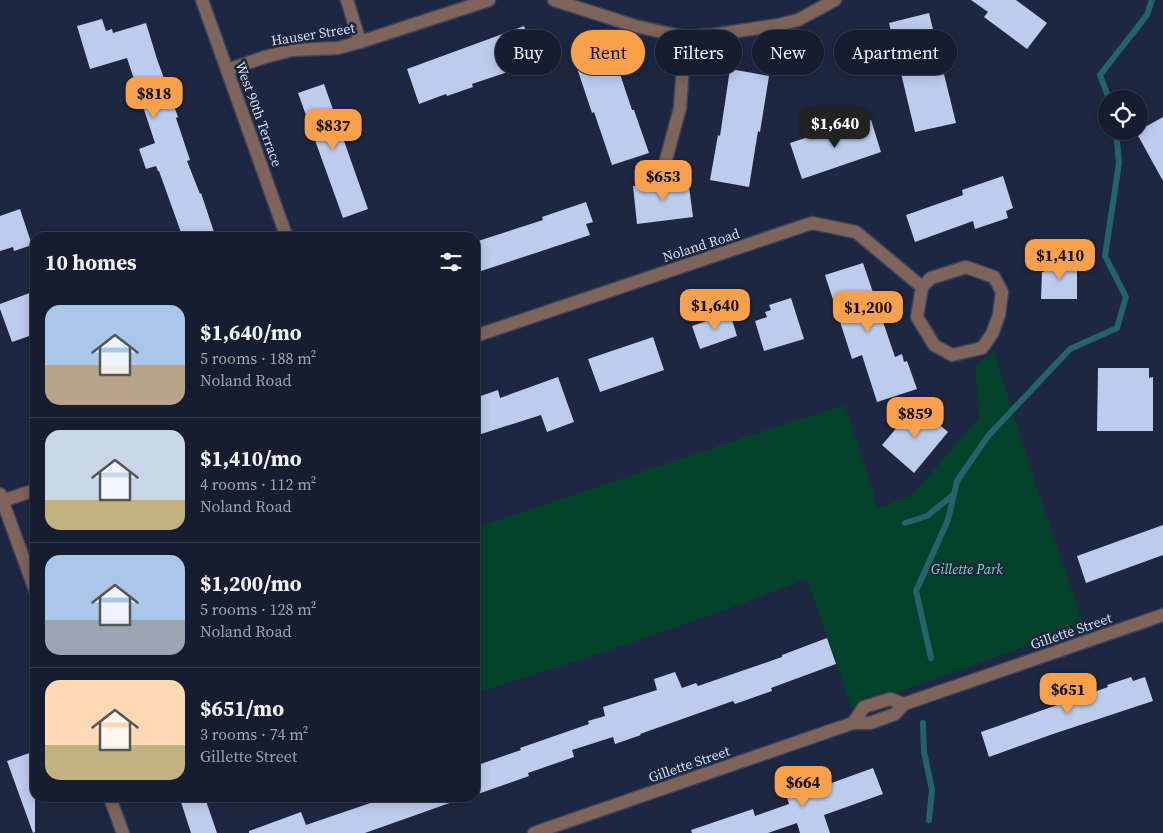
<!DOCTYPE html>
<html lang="en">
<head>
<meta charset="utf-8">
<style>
  :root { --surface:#161d31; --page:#232a3d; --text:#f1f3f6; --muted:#9ea2ab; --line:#353b4d; --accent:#f9a04d }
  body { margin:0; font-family:"Source Serif 4",serif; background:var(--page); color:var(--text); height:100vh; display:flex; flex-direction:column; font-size:19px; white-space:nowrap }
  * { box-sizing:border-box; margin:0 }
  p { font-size:16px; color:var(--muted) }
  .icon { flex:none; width:28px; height:28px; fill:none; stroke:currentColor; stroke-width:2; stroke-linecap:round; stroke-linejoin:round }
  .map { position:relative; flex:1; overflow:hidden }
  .sheet { position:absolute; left:30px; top:232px; width:450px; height:570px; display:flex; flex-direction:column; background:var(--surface); border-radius:15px; box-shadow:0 2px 12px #0003,0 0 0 1px var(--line) }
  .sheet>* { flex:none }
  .guide { position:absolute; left:495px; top:30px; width:475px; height:45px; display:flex; gap:10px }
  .fabs { position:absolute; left:1098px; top:90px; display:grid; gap:10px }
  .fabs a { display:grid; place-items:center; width:50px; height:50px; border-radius:50%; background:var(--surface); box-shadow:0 2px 12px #0003,0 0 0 1px var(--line); font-size:25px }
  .price { position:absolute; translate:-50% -42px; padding:0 11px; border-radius:10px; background:var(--accent); color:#111; font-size:16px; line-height:32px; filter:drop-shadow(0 1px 2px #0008) }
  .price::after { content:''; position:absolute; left:50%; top:30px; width:15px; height:11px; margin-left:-8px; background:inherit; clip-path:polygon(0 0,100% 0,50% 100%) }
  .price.current { background:#222; color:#fff }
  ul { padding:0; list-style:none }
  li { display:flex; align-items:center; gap:15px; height:125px; padding:0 15px }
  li+li { border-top:1px solid var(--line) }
  li span { display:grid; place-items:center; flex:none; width:140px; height:100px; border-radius:15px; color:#555 }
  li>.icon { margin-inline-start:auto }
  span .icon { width:60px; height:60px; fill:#fffc; stroke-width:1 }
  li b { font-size:21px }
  h2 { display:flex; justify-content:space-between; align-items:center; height:60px; padding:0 15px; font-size:21px }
  .pill { padding:0 18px; border-radius:22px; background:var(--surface); box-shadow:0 2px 12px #0003,0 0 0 1px var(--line); font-size:18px; line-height:45px }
  .pill.current { background:var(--accent); color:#111 }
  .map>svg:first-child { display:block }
  .green { fill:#02422b }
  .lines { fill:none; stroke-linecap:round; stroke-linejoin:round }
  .stream { stroke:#23636b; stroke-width:6 }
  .building { fill:#bdcced }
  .minor-casing { stroke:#3b445d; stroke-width:15 }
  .minor { stroke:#7e645a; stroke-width:12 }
  .labels { text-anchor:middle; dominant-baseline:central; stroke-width:5; stroke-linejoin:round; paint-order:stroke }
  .street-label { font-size:14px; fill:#d6deef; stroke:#1d2741 }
  .park-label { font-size:14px; font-style:italic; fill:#7bd9ad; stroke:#1d2741 }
</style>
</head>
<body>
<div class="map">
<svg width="1163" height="833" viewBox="0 0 1163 833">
  <rect width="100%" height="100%" fill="#1d2741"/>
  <!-- green -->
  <path class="green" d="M 994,352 L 1035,483 L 1084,625 L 852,709 L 807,579 C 698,621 587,659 475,693 L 475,528 L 775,427 L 845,405 L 878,508 L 912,495 L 979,418 L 975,366 Z"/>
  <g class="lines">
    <!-- stream -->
    <g class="stream">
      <polyline points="1109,99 1100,75 1147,15 1152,0"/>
      <polyline points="905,523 927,516 953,495"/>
      <polyline points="931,658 916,591 948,520 957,481 988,436 1070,349 1117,328 1126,297 1105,256 1119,163 1116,131"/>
      <polyline points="923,723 924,752 932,790 929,820"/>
    </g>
  </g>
  <!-- building -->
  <g class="building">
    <polygon points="971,0 1016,0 1047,23 1027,49 984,17 988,12"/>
    <polygon points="929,13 956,123 915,132 889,23"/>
    <polygon points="102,19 106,31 112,29 113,33 146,23 157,59 178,117 176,118 190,160 187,161 200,194 201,193 216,238 183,238 159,171 158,171 156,166 146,169 139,149 155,143 127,58 90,69 77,26"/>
    <polygon points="524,26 538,64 511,73 511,71 472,84 473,87 447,96 446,94 419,104 407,69"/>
    <polygon points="611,47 632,110 634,110 649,153 612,165 594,112 592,113 574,59"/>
    <polygon points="730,69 769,76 760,132 758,131 749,187 710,180 718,135 720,136"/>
    <polygon points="324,84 368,209 343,218 298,93"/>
    <polygon points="1163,117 1163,181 1136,132"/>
    <polygon points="871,120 881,152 802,179 790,143 832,129 833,133"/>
    <polygon points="1003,176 1013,208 1006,211 1008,218 975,229 973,221 915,242 906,215 963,195 962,190"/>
    <polygon points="688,179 693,217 637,224 633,186"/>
    <polygon points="586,202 593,222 586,224 590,235 475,273 475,242 543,220 542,217"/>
    <polygon points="20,209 32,245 14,251 13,247 0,251 0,216"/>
    <polygon points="1044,261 1077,262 1077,299 1041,299 1042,272 1044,272"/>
    <polygon points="863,263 895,357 902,354 904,362 907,361 917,389 877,402 862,355 852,359 825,275"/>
    <polygon points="35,291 35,334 12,342 0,309 0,304"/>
    <polygon points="791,298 804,339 764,351 755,321 767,317 765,312 771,310 769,305"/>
    <polygon points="730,313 737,336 700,349 692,326"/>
    <polygon points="653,337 664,370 600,392 588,359"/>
    <polygon points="1098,368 1149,368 1149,378 1153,377 1153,431 1097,431"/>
    <polygon points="558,377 574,422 547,432 541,415 475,436 475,398 498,390 500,398"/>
    <polygon points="916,405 948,432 914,473 882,445"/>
    <polygon points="1163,525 1163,555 1086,583 1077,556"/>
    <polygon points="827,638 836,664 771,688 772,691 735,704 733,701 640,734 641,735 615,744 613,737 572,750 574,757 528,773 529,776 475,795 475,766 521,750 520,748 589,724 588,721 605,716 603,707 657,690 654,679 675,672 682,688 696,683 698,686 782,657 782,655"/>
    <polygon points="1131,677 1133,681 1145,677 1153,701 1053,734 989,757 981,732 1108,687 1107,685"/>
    <polygon points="35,751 35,832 33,833 7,761"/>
    <polygon points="873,768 883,794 824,815 830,833 800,833 797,823 768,833 692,833 691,830 753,809 755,816 789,804 787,797 814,788 815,789"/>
    <polygon points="193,798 205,798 217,833 191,833 181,802"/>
    <polygon points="385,798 457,798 458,800 365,833 249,833 249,831 301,812 306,825"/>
  </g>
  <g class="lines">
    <defs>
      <g id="minor">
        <polyline points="202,0 287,238"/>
        <polyline points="347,0 360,42"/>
        <polyline points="554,0 635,26 685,37 712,35 778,25 798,20 835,0"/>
        <polyline points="227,70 265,57 292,50 338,48 360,42 489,0"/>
        <polyline points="664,167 680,108 685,37"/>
        <polygon points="966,267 994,277 1002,292 999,315 992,334 982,348 952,355 934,345 917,317 922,287 931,278"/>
        <polyline points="475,336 812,223 856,232 922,287"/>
        <polyline points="0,494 35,590"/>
        <polyline points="2,501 35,490"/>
        <polyline points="853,723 864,707 890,699 904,704"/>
        <polyline points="110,798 123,833"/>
        <polyline points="534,833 853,723 870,723 895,714 904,704 1163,615"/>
      </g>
    </defs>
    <!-- minor casing -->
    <use href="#minor" class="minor-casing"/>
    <!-- minor -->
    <use href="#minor" class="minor"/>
  </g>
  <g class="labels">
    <!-- street labels -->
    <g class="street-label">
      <text transform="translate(313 34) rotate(-9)">Hauser Street</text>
      <text transform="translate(259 114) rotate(70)">West 90th Terrace</text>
      <text transform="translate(701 245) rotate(-18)">Noland Road</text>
      <text transform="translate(1071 631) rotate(-19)">Gillette Street</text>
      <text transform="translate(689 764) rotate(-19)">Gillette Street</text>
    </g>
    <!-- park labels -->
    <g class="park-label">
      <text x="967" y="569">Gillette Park</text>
    </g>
  </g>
</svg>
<div class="fabs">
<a><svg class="icon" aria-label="locate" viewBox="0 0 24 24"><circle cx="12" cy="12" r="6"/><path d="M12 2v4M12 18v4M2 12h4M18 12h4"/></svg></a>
</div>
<b class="price" style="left:154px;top:119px">$818</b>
<b class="price current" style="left:835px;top:149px">$1,640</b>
<b class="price" style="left:333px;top:151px">$837</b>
<b class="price" style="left:663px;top:202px">$653</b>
<b class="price" style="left:1060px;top:281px">$1,410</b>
<b class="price" style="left:715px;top:331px">$1,640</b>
<b class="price" style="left:868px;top:333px">$1,200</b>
<b class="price" style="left:915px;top:439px">$859</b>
<b class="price" style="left:1068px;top:715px">$651</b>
<b class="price" style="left:803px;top:808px">$664</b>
<div class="guide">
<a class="pill">Buy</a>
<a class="pill current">Rent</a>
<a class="pill">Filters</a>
<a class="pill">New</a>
<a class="pill">Apartment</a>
</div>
<section class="sheet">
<h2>10 homes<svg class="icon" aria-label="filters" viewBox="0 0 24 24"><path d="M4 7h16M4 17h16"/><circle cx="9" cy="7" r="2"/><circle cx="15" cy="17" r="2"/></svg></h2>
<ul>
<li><span style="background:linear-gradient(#a9c7e8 60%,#b9a48a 0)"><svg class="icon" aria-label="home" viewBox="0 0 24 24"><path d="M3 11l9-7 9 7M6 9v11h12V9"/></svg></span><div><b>$1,640/mo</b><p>5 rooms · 188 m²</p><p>Noland Road</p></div></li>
<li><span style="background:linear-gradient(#c9d6e8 70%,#c2b280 0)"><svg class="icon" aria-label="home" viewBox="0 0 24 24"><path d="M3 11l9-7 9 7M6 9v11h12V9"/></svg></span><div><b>$1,410/mo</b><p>4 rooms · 112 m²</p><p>Noland Road</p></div></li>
<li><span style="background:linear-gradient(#a9c7e8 65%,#9aa5b1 0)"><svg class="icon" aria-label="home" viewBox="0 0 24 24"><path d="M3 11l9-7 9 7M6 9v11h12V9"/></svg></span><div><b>$1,200/mo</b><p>5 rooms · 128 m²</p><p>Noland Road</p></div></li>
<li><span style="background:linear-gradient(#ffd9b3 65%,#c2b280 0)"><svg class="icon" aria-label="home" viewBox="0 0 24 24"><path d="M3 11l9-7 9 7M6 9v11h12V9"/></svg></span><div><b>$651/mo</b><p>3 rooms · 74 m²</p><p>Gillette Street</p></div></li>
</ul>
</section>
</div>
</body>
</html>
